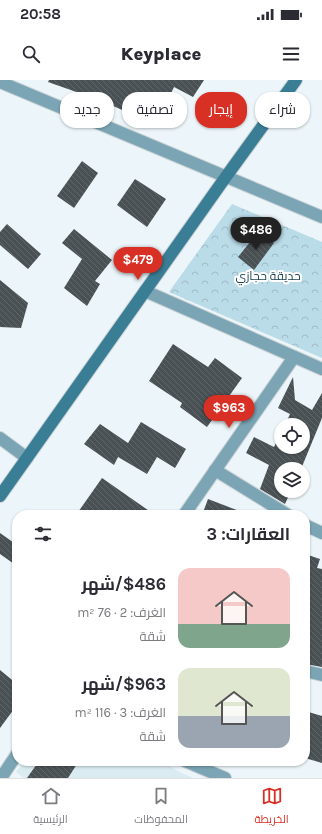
<!DOCTYPE html>
<html lang="ar">
<head>
<meta charset="utf-8">
<style>
  :root { --surface:#fff; --page:#f2f2f3; --text:#2b2b33; --muted:#7c7c81; --line:#e1e1e2; --accent:#d93025 }
  body { margin:0; font-family:Karla,Cairo,sans-serif; background:var(--page); color:var(--text); direction:rtl; height:100vh; display:flex; flex-direction:column; font-size:15px; white-space:nowrap }
  * { box-sizing:border-box; margin:0 }
  p { font-size:13px; color:var(--muted) }
  .icon { flex:none; width:22px; height:22px; fill:none; stroke:currentColor; stroke-width:2; stroke-linecap:round; stroke-linejoin:round }
  .map { position:relative; flex:1; overflow:hidden; direction:ltr }
  .panel { position:absolute; left:12px; top:430px; width:298px; height:256px; display:flex; flex-direction:column; background:var(--surface); border-radius:16px; box-shadow:0 1px 3px #0004; direction:rtl }
  .panel>* { flex:none }
  .guide { position:absolute; left:12px; top:12px; width:298px; height:36px; direction:rtl; display:flex; gap:8px }
  .buttons { position:absolute; left:274px; top:338px; display:grid; gap:8px }
  .buttons a { display:grid; place-items:center; width:36px; height:36px; border-radius:50%; background:var(--surface); box-shadow:0 1px 3px #0004; font-size:20px }
  .price { position:absolute; translate:-50% -34px; padding:0 9px; border-radius:14px; background:var(--accent); color:#fff; font-size:13px; line-height:26px; filter:drop-shadow(0 1px 2px #0008) }
  .price::after { content:''; position:absolute; left:50%; top:24px; width:12px; height:9px; margin-left:-6px; background:inherit; clip-path:polygon(0 0,100% 0,50% 100%) }
  .price.selected { background:#222; color:#fff }
  ul { padding:0; list-style:none }
  li { display:flex; align-items:center; gap:12px; height:100px; padding:0 20px }
  li span { display:grid; place-items:center; flex:none; width:112px; height:80px; border-radius:12px; color:#555 }
  li>.icon { margin-inline-start:auto }
  span .icon { width:48px; height:48px; fill:#fffc; stroke-width:1 }
  li b { font-size:17px }
  h2 { display:flex; justify-content:space-between; align-items:center; height:48px; padding:0 20px; font-size:17px }
  .tag { padding:0 14px; border-radius:16px; background:var(--surface); box-shadow:0 1px 3px #0004; font-size:14px; line-height:36px }
  .tag.selected { background:var(--accent); color:#fff }
  .status { display:flex; justify-content:space-between; align-items:center; height:28px; padding:0 20px; background:var(--surface); direction:ltr }
  .status svg { height:11px; fill:currentColor }
  header { display:flex; justify-content:space-between; align-items:center; height:52px; padding:0 20px; background:var(--surface); font-size:18px; font-weight:800 }
  .menu { display:flex; justify-content:space-around; align-items:center; height:56px; border-top:1px solid var(--line); background:var(--surface); font-size:11px; color:var(--muted) }
  .menu a { display:grid; justify-items:center; gap:2px }
  .menu .selected { color:var(--accent) }
  .map>svg:first-child { display:block }
  .built { fill:#daebf2 }
  .park { fill:url(#park-crowns) }
  .building { fill:url(#building-back-hatch) }
  .lines { fill:none; stroke-linecap:round; stroke-linejoin:round }
  .street-casing { stroke:#cad2d5; stroke-width:14 }
  .secondary-casing { stroke:#cad2d5; stroke-width:14 }
  .street { stroke:#7ba5b5; stroke-width:12 }
  .secondary { stroke:#3a7e96; stroke-width:12 }
  .labels { text-anchor:middle; dominant-baseline:central; stroke-width:4; stroke-linejoin:round; paint-order:stroke }
  .park-label { font-size:12px; fill:#173f4d; stroke:#fff }
</style>
</head>
<body>
<div class="status"><b>20:58</b><svg viewBox="0 0 49 12"><path d="M0 12V9h3v3zM5 12V6h3v6zM10 12V3h3v9zM15 12V0h3v12zM26 1h20v11H26zM47 4h2v5h-2z"/></svg></div>
<header><svg class="icon" aria-label="menu" viewBox="0 0 24 24"><path d="M4 6h16M4 12h16M4 18h16"/></svg>Keyplace<svg class="icon" aria-label="search" viewBox="0 0 24 24"><circle cx="10" cy="10" r="6"/><path d="M15 15l6 6"/></svg></header>
<div class="map">
<svg width="322" height="698" viewBox="0 0 322 698">
  <defs>
    <pattern id="park-crowns" width="20" height="18" patternUnits="userSpaceOnUse"><rect width="20" height="18" fill="#badbe8"/><path d="M2 6a3 3 0 1 1 6 0M12 15a3 3 0 1 1 6 0" fill="none" stroke="#9fbbc6"/></pattern>
    <pattern id="building-back-hatch" width="6" height="6" patternUnits="userSpaceOnUse"><rect width="6" height="6" fill="#4a5154"/><path d="M-1 5l2 2M0 0l6 6M5-1l2 2" fill="none" stroke="#606668"/></pattern>
  </defs>
  <rect width="100%" height="100%" fill="#ecf5f9"/>
  <!-- built -->
  <polygon class="built" points="25,681 161,681 181,693 193,698 24,698 16,692"/>
  <!-- park -->
  <polygon class="park" points="232,124 322,162 322,278 169,212"/>
  <!-- building -->
  <g class="building">
    <polygon points="49,0 204,0 193,17 174,7 156,45 102,21 48,2"/>
    <polygon points="82,81 98,93 74,128 57,116"/>
    <polygon points="135,99 166,119 147,147 117,125"/>
    <polygon points="7,144 41,174 28,189 0,165 0,152"/>
    <polygon points="74,149 112,180 95,201 100,204 87,226 64,208 82,179 62,163"/>
    <polygon points="258,152 274,163 254,190 238,177"/>
    <polygon points="0,200 28,223 21,248 0,247"/>
    <polygon points="173,264 208,287 215,278 242,298 207,347 180,327 182,323 149,301"/>
    <polygon points="293,297 295,320 312,330 322,313 322,338 301,389 281,389 281,411 291,411 285,424 260,409 269,385 246,373 254,357 274,367 281,353 281,367 303,367 303,345 285,345 290,334 278,328"/>
    <polygon points="141,342 186,369 175,388 157,377 147,394 118,377 114,385 84,364 100,344 128,363"/>
    <polygon points="102,398 155,435 76,435"/>
    <polygon points="208,419 247,434 247,435 202,435"/>
    <polygon points="0,453 17,465 17,486 0,474"/>
    <polygon points="305,474 320,479 317,488 322,489 322,587 305,584"/>
    <polygon points="0,590 17,604 17,625 0,648"/>
    <polygon points="305,631 322,636 322,683 305,678"/>
    <polygon points="39,681 79,681 68,698 27,698"/>
  </g>
  <g class="lines">
    <defs>
      <g id="street">
        <polyline points="0,2 322,137"/>
        <polyline points="145,211 322,289"/>
        <polyline points="0,358 27,378"/>
        <polyline points="215,390 288,435"/>
        <polyline points="184,435 294,277"/>
        <polyline points="305,445 322,453"/>
        <polyline points="305,591 322,595"/>
        <polyline points="185,681 225,698"/>
        <polyline points="1,698 17,674"/>
      </g>
      <polyline id="secondary" points="0,416 225,98 296,0"/>
    </defs>
    <!-- street casing -->
    <use href="#street" class="street-casing"/>
    <!-- secondary casing -->
    <use href="#secondary" class="secondary-casing"/>
    <!-- street -->
    <use href="#street" class="street"/>
    <!-- secondary -->
    <use href="#secondary" class="secondary"/>
  </g>
  <g class="labels">
    <!-- park labels -->
    <g class="park-label">
      <text x="268" y="196">حديقة حجازي</text>
    </g>
  </g>
</svg>
<div class="buttons">
<a><svg class="icon" aria-label="locate" viewBox="0 0 24 24"><circle cx="12" cy="12" r="6"/><path d="M12 2v4M12 18v4M2 12h4M18 12h4"/></svg></a>
<a><svg class="icon" aria-label="layers" viewBox="0 0 24 24"><path d="M12 4l9 5-9 5-9-5zM3 14l9 5 9-5"/></svg></a>
</div>
<b class="price selected" style="left:256px;top:171px">$486</b>
<b class="price" style="left:138px;top:201px">$479</b>
<b class="price" style="left:229px;top:349px">$963</b>
<div class="guide">
<a class="tag">شراء</a>
<a class="tag selected">إيجار</a>
<a class="tag">تصفية</a>
<a class="tag">جديد</a>
</div>
<section class="panel">
<h2>العقارات: 3<svg class="icon" aria-label="filters" viewBox="0 0 24 24"><path d="M4 7h16M4 17h16"/><circle cx="9" cy="7" r="2"/><circle cx="15" cy="17" r="2"/></svg></h2>
<ul>
<li><span style="background:linear-gradient(#f6c9c9 70%,#7fa58c 0)"><svg class="icon" aria-label="home" viewBox="0 0 24 24"><path d="M3 11l9-7 9 7M6 9v11h12V9"/></svg></span><div><b>$486/شهر</b><p>الغرف: 2 · 76 m²</p><p>شقة</p></div></li>
<li><span style="background:linear-gradient(#dfe7d0 60%,#9aa5b1 0)"><svg class="icon" aria-label="home" viewBox="0 0 24 24"><path d="M3 11l9-7 9 7M6 9v11h12V9"/></svg></span><div><b>$963/شهر</b><p>الغرف: 3 · 116 m²</p><p>شقة</p></div></li>
</ul>
</section>
</div>
<nav class="menu">
<a class="selected"><svg class="icon" aria-label="map" viewBox="0 0 24 24"><path d="M3 6l6-2 6 2 6-2v14l-6 2-6-2-6 2zM9 4v14M15 6v14"/></svg>الخريطة</a>
<a><svg class="icon" aria-label="saved" viewBox="0 0 24 24"><path d="M7 4h10v16l-5-4-5 4z"/></svg>المحفوظات</a>
<a><svg class="icon" aria-label="home" viewBox="0 0 24 24"><path d="M3 11l9-7 9 7M6 9v11h12V9"/></svg>الرئيسية</a>
</nav>
</body>
</html>
